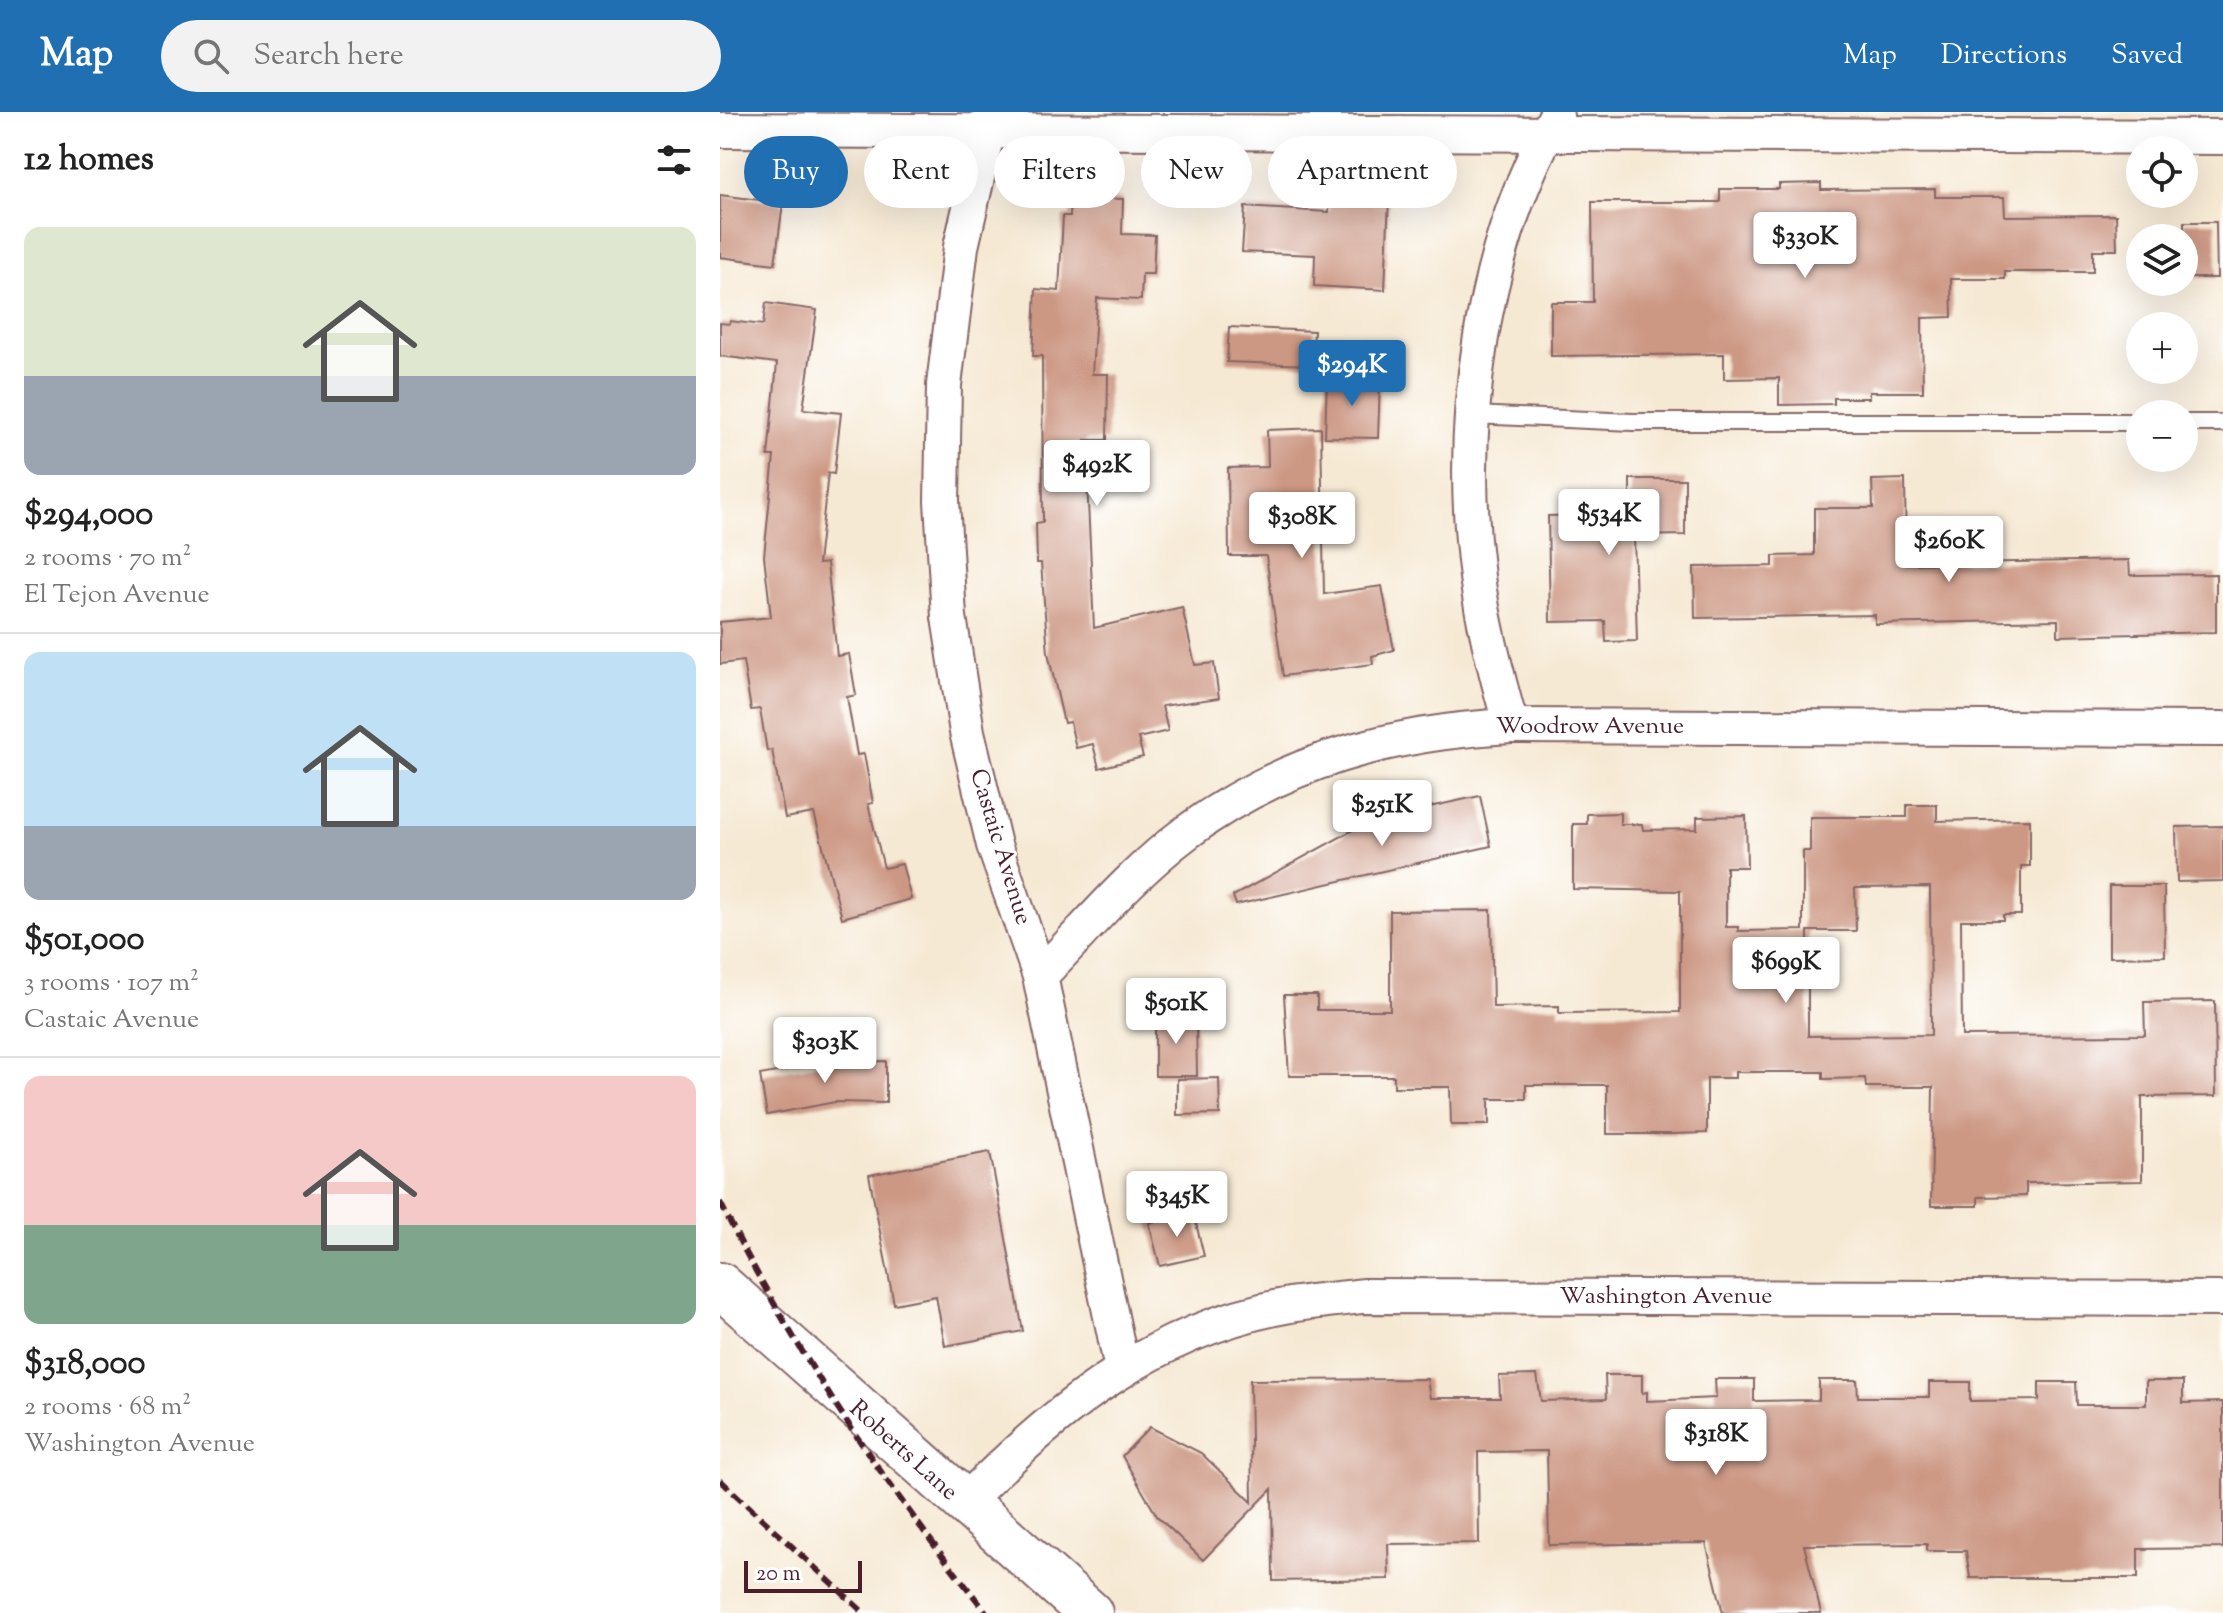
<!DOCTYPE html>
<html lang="en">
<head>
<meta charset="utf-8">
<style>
  :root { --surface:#fff; --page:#f2f2f2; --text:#222; --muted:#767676; --line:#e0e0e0; --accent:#1f6fb2 }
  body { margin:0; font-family:"Sorts Mill Goudy",serif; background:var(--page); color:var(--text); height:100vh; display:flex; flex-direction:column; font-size:30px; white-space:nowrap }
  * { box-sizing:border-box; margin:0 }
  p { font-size:26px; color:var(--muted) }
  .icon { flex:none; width:44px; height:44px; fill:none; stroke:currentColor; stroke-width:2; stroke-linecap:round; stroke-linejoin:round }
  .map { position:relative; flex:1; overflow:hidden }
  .panel { display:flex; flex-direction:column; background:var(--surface); width:720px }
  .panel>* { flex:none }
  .hud { position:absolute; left:24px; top:24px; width:760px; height:72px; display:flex; gap:16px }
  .fabs { position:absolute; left:1406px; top:24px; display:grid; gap:16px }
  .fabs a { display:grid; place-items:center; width:72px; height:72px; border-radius:50%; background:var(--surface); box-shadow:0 8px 32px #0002; font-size:40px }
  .scale { position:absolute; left:24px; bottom:20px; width:118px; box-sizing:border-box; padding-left:8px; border:4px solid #4a1f2b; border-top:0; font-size:22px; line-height:28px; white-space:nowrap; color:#4a1f2b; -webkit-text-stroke:6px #fff; paint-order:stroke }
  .price { position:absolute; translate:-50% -68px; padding:0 18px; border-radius:8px; background:#fff; color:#222; font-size:26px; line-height:52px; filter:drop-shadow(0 2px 4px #0008) }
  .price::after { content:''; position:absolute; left:50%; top:48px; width:24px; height:18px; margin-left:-12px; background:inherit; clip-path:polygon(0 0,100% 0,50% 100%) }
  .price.active { background:var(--accent); color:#fff }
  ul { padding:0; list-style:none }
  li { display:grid; align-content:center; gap:16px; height:424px; padding:0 24px }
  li+li { border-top:2px solid var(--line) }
  li span { display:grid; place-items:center; height:248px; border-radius:16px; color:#555 }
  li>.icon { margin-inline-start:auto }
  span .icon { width:144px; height:144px; fill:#fffc; stroke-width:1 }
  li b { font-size:34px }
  h2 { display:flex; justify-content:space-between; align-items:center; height:96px; padding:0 24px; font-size:34px }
  .tag { padding:0 28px; border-radius:36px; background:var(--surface); box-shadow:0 8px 32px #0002; font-size:28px; line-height:72px }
  .tag.active { background:var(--accent); color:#fff }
  header { display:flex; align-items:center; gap:48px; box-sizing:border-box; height:112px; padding:0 40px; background:var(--accent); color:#fff }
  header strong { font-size:38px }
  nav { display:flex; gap:44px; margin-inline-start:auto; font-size:28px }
  .search { width:560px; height:72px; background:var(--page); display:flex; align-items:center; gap:20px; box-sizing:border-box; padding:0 28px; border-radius:44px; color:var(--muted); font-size:30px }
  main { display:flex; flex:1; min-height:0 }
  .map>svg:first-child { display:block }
  .building { fill:#cc9783; fill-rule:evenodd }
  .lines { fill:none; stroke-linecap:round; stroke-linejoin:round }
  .lane-casing { stroke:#866666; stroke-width:20 }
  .street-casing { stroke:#866666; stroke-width:38 }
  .secondary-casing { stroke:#866666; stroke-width:48 }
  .lane { stroke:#fff; stroke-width:16 }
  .street { stroke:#fff; stroke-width:34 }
  .secondary { stroke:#fff; stroke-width:44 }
  .rail { stroke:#4a1f2b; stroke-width:6; stroke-dasharray:12 6; stroke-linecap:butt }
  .labels { text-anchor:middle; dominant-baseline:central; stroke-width:6; stroke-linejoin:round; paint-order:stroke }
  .street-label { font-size:24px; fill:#4a1f2b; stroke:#fff }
</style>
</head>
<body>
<header>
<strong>Map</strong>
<div class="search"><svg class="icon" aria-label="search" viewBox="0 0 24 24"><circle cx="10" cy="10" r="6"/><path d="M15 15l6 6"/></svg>Search here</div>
<nav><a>Map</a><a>Directions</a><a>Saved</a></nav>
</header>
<main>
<section class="panel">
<h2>12 homes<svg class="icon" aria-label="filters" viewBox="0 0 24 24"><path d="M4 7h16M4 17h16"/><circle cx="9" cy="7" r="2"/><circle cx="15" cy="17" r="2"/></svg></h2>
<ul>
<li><span style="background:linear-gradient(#dfe7d0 60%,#9aa5b1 0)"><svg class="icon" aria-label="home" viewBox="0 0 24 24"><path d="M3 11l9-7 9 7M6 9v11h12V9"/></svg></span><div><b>$294,000</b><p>2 rooms · 70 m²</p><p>El Tejon Avenue</p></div></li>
<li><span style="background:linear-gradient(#bfe0f5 70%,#9aa5b1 0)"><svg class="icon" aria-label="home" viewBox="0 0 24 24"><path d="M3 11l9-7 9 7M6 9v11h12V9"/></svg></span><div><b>$501,000</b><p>3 rooms · 107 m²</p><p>Castaic Avenue</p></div></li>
<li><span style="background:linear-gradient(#f6c9c9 60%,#7fa58c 0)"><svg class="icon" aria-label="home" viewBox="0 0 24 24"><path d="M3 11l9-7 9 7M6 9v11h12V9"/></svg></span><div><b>$318,000</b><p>2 rooms · 68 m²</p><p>Washington Avenue</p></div></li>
</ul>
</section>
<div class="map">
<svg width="1503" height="1501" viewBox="0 0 1503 1501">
  <rect width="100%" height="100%" fill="#fff"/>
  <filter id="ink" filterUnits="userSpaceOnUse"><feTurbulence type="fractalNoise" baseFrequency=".0125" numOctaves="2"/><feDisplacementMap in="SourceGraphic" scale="16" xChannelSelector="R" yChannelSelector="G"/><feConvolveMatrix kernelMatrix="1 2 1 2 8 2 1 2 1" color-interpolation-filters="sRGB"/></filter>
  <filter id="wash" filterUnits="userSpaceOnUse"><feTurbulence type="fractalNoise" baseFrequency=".006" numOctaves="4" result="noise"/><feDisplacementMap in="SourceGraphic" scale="32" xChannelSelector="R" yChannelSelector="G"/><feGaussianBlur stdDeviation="1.8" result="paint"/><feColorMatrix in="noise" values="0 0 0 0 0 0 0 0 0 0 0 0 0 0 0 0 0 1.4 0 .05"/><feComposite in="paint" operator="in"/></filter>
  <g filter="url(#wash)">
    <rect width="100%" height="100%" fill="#f6e9d4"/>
    <g id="blocks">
      <!-- building -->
      <g class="building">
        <polygon points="1101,71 1101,78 1215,77 1215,85 1284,85 1285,104 1396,103 1397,138 1373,138 1373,160 1285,160 1285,167 1231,167 1232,205 1202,206 1203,280 1149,280 1149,286 1114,286 1114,292 1059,293 1059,266 1004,267 1004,242 831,244 831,190 873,190 872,90 1000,90 1000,77 1059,77 1059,72"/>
        <polygon points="0,83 63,91 55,152 0,145"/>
        <polygon points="610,83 669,85 665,178 594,174 595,143 522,140 525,95 609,100"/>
        <polygon points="351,85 403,87 402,122 435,123 433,162 422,162 421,188 377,186 372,262 388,262 387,328 365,328 374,516 462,495 475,553 494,551 499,586 442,594 448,619 418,626 423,645 379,656 373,632 356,636 350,610 344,611 328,541 321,451 317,451 316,411 323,410 322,244 313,244 316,177 339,179 343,104 350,104"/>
        <polygon points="1464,110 1496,110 1497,166 1464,166"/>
        <polygon points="46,191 97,198 83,297 121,301 114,362 108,361 98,452 107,451 117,544 129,542 136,583 127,585 137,643 144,642 153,691 148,692 164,756 182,752 191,787 122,806 94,701 65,706 52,638 47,639 40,597 31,598 23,549 0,552 0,510 51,505 44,444 54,344 48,344 57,251 0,244 0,211 9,212 10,209 43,213"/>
        <polygon points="509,215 594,219 592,253 507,250"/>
        <polygon points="607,266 660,268 658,326 605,325"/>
        <polygon points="601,316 604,482 662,474 674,538 652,544 653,552 563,564 546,444 509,444 508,356 548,355 547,318"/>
        <polygon points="910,367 965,367 965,423 914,424 917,529 886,530 885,509 830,510 828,404 910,402"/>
        <polygon points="1185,367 1186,452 1409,448 1410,463 1496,462 1496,520 1338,524 1338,508 1155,512 1155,503 975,506 974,455 1053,454 1053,444 1094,443 1094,396 1153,396 1152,368"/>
        <polygon points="760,684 771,734 516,793 513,784 633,718 631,712"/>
        <path d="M 1187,693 L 1217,693 L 1217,709 L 1310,707 L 1310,754 L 1301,754 L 1301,803 L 1283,803 L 1283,808 L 1241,808 L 1242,924 L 1425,923 L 1424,890 L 1495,889 L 1496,984 L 1422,985 L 1422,1069 L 1306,1071 L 1306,1084 L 1258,1085 L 1258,1094 L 1211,1094 L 1213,975 L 1146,975 L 1145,966 L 1103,967 L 1103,960 L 1015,960 L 1015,966 L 987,966 L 987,1021 L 950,1022 L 887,1022 L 887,973 L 806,973 L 806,987 L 769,987 L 769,1013 L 731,1013 L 730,975 L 674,975 L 674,964 L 569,964 L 564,883 L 597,883 L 597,898 L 670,898 L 670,799 L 771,798 L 773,895 L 839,894 L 839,901 L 960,900 L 960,779 L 853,777 L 853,712 L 867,712 L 867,702 L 900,701 L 900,712 L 922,712 L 923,718 L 977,717 L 977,705 L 1026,704 L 1027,755 L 1006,755 L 1006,815 L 1018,815 L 1018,819 L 1083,818 L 1083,739 L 1090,739 L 1090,705 L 1187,705 ZM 1210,775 L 1211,923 L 1088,924 L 1088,819 L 1136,819 L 1135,776 Z"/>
        <polygon points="1503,714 1503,769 1457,770 1456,715"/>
        <polygon points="1389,774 1444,774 1445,844 1389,845"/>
        <polygon points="476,904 477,964 435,964 435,905"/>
        <polygon points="166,949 166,991 115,990 47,1003 40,963 110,950"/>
        <polygon points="499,966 500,1002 457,1003 457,967"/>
        <polygon points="270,1040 303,1219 225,1234 216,1184 174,1192 149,1063"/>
        <polygon points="473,1099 484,1144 440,1154 429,1111"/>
        <polygon points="817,1263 821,1289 886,1287 885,1263 922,1263 922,1281 927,1280 927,1289 996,1286 995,1267 1034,1267 1034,1289 1099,1288 1099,1268 1137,1268 1138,1285 1209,1285 1209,1270 1250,1270 1250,1289 1319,1288 1319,1270 1356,1270 1357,1293 1426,1293 1426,1269 1463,1269 1463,1291 1503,1290 1503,1436 1418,1437 1418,1466 1250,1466 1246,1439 1207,1439 1207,1432 1084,1433 1101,1501 1003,1501 986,1431 829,1433 827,1339 758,1340 759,1431 668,1432 669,1467 553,1469 552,1377 483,1448 437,1404 402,1344 430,1315 481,1341 532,1390 530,1268 707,1267 710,1286 780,1286 779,1264"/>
      </g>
    </g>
  </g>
  <g filter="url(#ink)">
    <use href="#blocks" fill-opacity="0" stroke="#866666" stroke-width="2"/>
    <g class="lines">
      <defs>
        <g id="lane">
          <polyline points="753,303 913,310 1420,310"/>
          <polyline points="1464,311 1503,311"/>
        </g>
        <g id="street">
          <polyline points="272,0 241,135 224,273 222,389 229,505 247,620 274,733 320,864 402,1257"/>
          <polyline points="0,18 1503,25"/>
          <path d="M 791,614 C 777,565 764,516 757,465 C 737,313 760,139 836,4"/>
          <path d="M 320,864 C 367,815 412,761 467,720 C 563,649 673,620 791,614 L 1503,617"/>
          <path d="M 243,1392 C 336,1297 434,1217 570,1193 C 594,1189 619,1187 643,1184 L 1503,1187"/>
        </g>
        <polyline id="secondary" points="0,1173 370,1501"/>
      </defs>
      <!-- lane casing -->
      <use href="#lane" class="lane-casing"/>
      <!-- street casing -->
      <use href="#street" class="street-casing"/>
      <!-- secondary casing -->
      <use href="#secondary" class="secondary-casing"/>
      <!-- lane -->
      <use href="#lane" class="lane"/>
      <!-- street -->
      <use href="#street" class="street"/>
      <!-- secondary -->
      <use href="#secondary" class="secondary"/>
      <!-- rail -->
      <g class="rail">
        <path d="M 0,1090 C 73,1238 164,1372 267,1501"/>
        <polyline points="0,1368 144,1501"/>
      </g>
    </g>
  </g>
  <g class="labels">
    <!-- street labels -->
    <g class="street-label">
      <text x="870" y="615">Woodrow Avenue</text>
      <text transform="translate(280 735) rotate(73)">Castaic Avenue</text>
      <text x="946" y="1185">Washington Avenue</text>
      <text transform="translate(183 1339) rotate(42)">Roberts Lane</text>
    </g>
  </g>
</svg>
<div class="fabs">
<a><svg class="icon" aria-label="locate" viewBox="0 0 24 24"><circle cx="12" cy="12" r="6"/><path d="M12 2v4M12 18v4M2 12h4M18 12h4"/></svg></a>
<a><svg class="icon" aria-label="layers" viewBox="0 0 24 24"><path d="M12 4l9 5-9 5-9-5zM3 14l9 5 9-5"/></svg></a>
<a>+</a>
<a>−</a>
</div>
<div class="scale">20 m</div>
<b class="price" style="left:1085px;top:168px">$330K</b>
<b class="price active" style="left:632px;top:296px">$294K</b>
<b class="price" style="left:377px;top:396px">$492K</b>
<b class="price" style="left:889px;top:445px">$534K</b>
<b class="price" style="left:582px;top:448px">$308K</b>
<b class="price" style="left:1229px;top:472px">$260K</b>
<b class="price" style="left:662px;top:736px">$251K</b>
<b class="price" style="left:1066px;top:893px">$699K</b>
<b class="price" style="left:456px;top:934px">$501K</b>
<b class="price" style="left:105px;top:973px">$303K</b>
<b class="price" style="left:457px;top:1127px">$345K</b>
<b class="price" style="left:996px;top:1365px">$318K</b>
<div class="hud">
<a class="tag active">Buy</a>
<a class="tag">Rent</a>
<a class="tag">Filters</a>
<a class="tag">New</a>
<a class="tag">Apartment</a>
</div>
</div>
</main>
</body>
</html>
